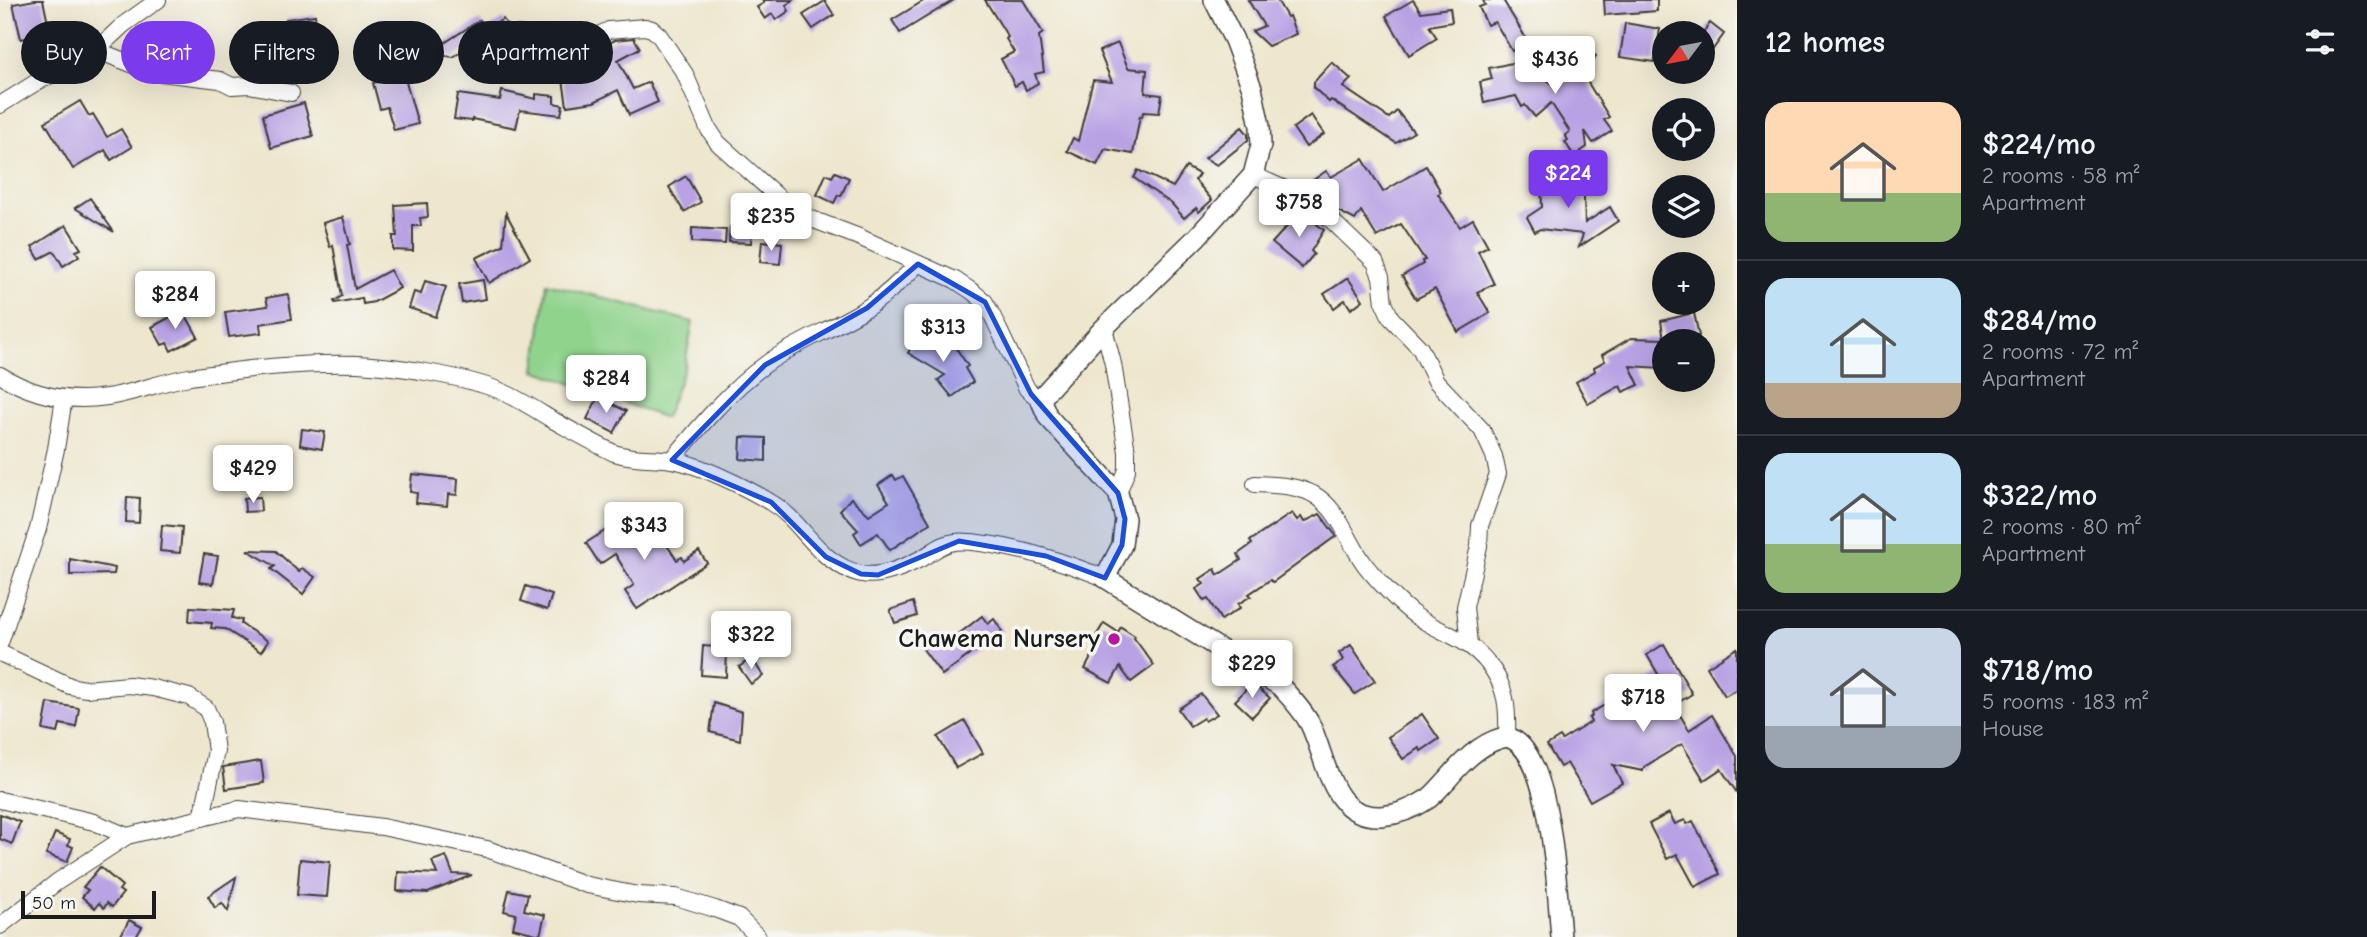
<!DOCTYPE html>
<html lang="en">
<head>
<meta charset="utf-8">
<style>
  :root { --surface:#171b24; --page:#242831; --text:#f1f3f6; --muted:#9ea1a6; --line:#363941; --accent:#7c3aed }
  body { margin:0; font-family:"Comic Neue",sans-serif; background:var(--page); color:var(--text); height:100vh; display:flex; flex-direction:column; font-size:26px; white-space:nowrap }
  * { box-sizing:border-box; margin:0 }
  p { font-size:23px; color:var(--muted) }
  .icon { flex:none; width:38px; height:38px; fill:none; stroke:currentColor; stroke-width:2; stroke-linecap:round; stroke-linejoin:round }
  .map { position:relative; flex:1; overflow:hidden }
  .panel { display:flex; flex-direction:column; background:var(--surface); width:630px }
  .panel>* { flex:none }
  .hud { position:absolute; left:21px; top:21px; width:665px; height:63px; display:flex; gap:14px }
  .needle { width:46px; rotate:238deg }
  .tools { position:absolute; left:1652px; top:21px; display:grid; gap:14px }
  .tools a { display:grid; place-items:center; width:63px; height:63px; border-radius:50%; background:var(--surface); box-shadow:0 7px 28px #0002; font-size:35px }
  .scale { position:absolute; left:21px; bottom:18px; width:135px; box-sizing:border-box; padding-left:7px; border:4px solid #1c1c1c; border-top:0; font-size:19px; line-height:24px; white-space:nowrap; color:#1c1c1c; -webkit-text-stroke:5px #f6f6f2; paint-order:stroke }
  .price { position:absolute; translate:-50% -60px; padding:0 16px; border-radius:7px; background:#fff; color:#222; font-size:23px; line-height:46px; filter:drop-shadow(0 2px 4px #0008) }
  .price::after { content:''; position:absolute; left:50%; top:42px; width:21px; height:16px; margin-left:-10px; background:inherit; clip-path:polygon(0 0,100% 0,50% 100%) }
  .price.selected { background:var(--accent); color:#fff }
  ul { padding:0; list-style:none }
  li { display:flex; align-items:center; gap:21px; height:175px; padding:0 28px }
  li+li { border-top:2px solid var(--line) }
  li span { display:grid; place-items:center; flex:none; width:196px; height:140px; border-radius:21px; color:#555 }
  li>.icon { margin-inline-start:auto }
  span .icon { width:84px; height:84px; fill:#fffc; stroke-width:1 }
  li b { font-size:30px }
  h2 { display:flex; justify-content:space-between; align-items:center; height:84px; padding:0 28px; font-size:30px }
  .pill { padding:0 24px; border-radius:32px; background:var(--surface); box-shadow:0 7px 28px #0002; font-size:24px; line-height:63px }
  .pill.selected { background:var(--accent); color:#fff }
  main { display:flex; flex:1; min-height:0 }
  .map>svg:first-child { display:block }
  .green { fill:#8fd38c; stroke:#567854; stroke-width:2 }
  .building { fill:#b8a2e4 }
  .lines { fill:none; stroke-linecap:round; stroke-linejoin:round }
  .minor-casing { stroke:#3c3a37; stroke-width:18 }
  .tertiary-casing { stroke:#3c3a37; stroke-width:22 }
  .minor { stroke:#fff; stroke-width:16 }
  .tertiary { stroke:#fff; stroke-width:19 }
  .marked { fill:#1d4ed8; fill-opacity:0.2; stroke:#1d4ed8; stroke-width:5; stroke-linejoin:round }
  .poi-dot { fill:#b5179e; stroke:#f6f6f2; stroke-width:2.5 }
  .labels { text-anchor:middle; dominant-baseline:central; stroke-width:7; stroke-linejoin:round; paint-order:stroke }
  .poi-label { font-size:26px; font-weight:bold; fill:#1c1c1c; stroke:#f6f6f2; text-anchor:end }
</style>
</head>
<body>
<main>
<div class="map">
<svg width="1737" height="937" viewBox="0 0 1737 937">
  <rect width="100%" height="100%" fill="#f6f6f2"/>
  <filter id="ink" filterUnits="userSpaceOnUse"><feTurbulence type="fractalNoise" baseFrequency=".0143" numOctaves="2"/><feDisplacementMap in="SourceGraphic" scale="14" xChannelSelector="R" yChannelSelector="G"/><feConvolveMatrix kernelMatrix="1 2 1 2 8 2 1 2 1" color-interpolation-filters="sRGB"/></filter>
  <filter id="wash" filterUnits="userSpaceOnUse"><feTurbulence type="fractalNoise" baseFrequency=".00686" numOctaves="4" result="noise"/><feDisplacementMap in="SourceGraphic" scale="28" xChannelSelector="R" yChannelSelector="G"/><feGaussianBlur stdDeviation="1.57" result="paint"/><feColorMatrix in="noise" values="0 0 0 0 0 0 0 0 0 0 0 0 0 0 0 0 0 1.4 0 .05"/><feComposite in="paint" operator="in"/></filter>
  <g filter="url(#wash)">
    <rect width="100%" height="100%" fill="#eee7ce"/>
    <!-- green -->
    <polygon class="green" points="547,283 693,322 684,369 665,418 535,370"/>
    <g id="blocks">
      <!-- building -->
      <g class="building">
        <polygon points="35,0 43,0 50,33 21,39 13,4"/>
        <polygon points="762,0 793,0 786,5 789,11 776,20 772,14 765,19 757,7 764,3"/>
        <polygon points="925,0 954,0 900,33 892,20"/>
        <polygon points="985,0 1023,0 1043,33 1039,36 1044,72 1035,74 1038,83 1026,90 1022,82 1015,86 1001,59 1014,52 1006,39 1008,37"/>
        <polygon points="1248,0 1277,0 1287,17 1289,16 1296,34 1268,46 1252,31 1264,26"/>
        <polygon points="1413,0 1421,12 1450,8 1452,22 1429,26 1437,38 1409,55 1386,16"/>
        <polygon points="1483,0 1503,0 1528,42 1512,51 1495,22 1487,25 1479,7 1485,5"/>
        <polygon points="1604,0 1657,0 1657,11 1605,15"/>
        <polygon points="825,1 834,15 813,29 803,15"/>
        <polygon points="315,15 317,31 289,35 286,19"/>
        <polygon points="503,19 510,29 509,38 517,44 516,55 510,54 497,64 491,63 477,42 453,57 429,53 480,20 486,30"/>
        <polygon points="1625,23 1660,29 1655,62 1620,57"/>
        <polygon points="1710,23 1724,34 1703,63 1703,33"/>
        <polygon points="634,38 640,48 618,60 633,89 649,82 658,102 629,115 618,90 594,102 567,106 559,53 571,55 585,53 585,56 615,40"/>
        <polygon points="1118,43 1128,68 1147,70 1145,93 1162,95 1159,113 1143,112 1142,117 1140,116 1133,154 1105,149 1097,165 1067,151 1073,138 1078,141 1093,80 1112,82 1099,51"/>
        <polygon points="1578,46 1596,56 1585,78 1609,117 1604,120 1612,131 1593,143 1585,131 1587,147 1574,156 1565,142 1568,140 1565,135 1570,132 1551,103 1535,117 1525,105 1522,107 1516,96 1484,103 1480,82 1492,79 1489,68 1521,61 1554,85 1571,52 1575,54"/>
        <polygon points="1332,62 1351,79 1343,87 1389,118 1397,111 1414,132 1396,143 1331,100 1329,102 1314,88 1314,82"/>
        <polygon points="404,75 418,124 394,130 387,107 380,109 373,83"/>
        <polygon points="502,91 536,99 536,94 554,96 554,103 563,105 561,115 520,110 516,128 472,119 472,121 454,119 458,94 500,100"/>
        <polygon points="80,101 89,116 93,114 107,137 121,129 132,147 111,160 105,150 73,169 45,122"/>
        <polygon points="304,103 313,136 271,148 263,115"/>
        <polygon points="1311,115 1324,134 1306,147 1293,128"/>
        <polygon points="1242,127 1248,134 1248,140 1217,165 1205,158"/>
        <polygon points="1572,158 1541,178 1540,159"/>
        <polygon points="1363,159 1383,192 1426,166 1441,192 1438,194 1460,227 1473,219 1488,246 1478,251 1494,284 1477,292 1490,313 1458,332 1435,289 1416,299 1402,276 1423,264 1422,261 1425,260 1401,224 1377,237 1361,211 1355,220 1336,210 1329,204 1312,181 1326,171 1331,177"/>
        <polygon points="1186,167 1199,174 1195,180 1212,200 1199,212 1196,208 1184,218 1172,204 1134,178 1138,170 1173,187"/>
        <polygon points="835,172 849,178 841,196 838,195 834,203 817,195 826,174 832,177"/>
        <polygon points="1583,175 1585,223 1610,207 1618,221 1579,247 1583,234 1540,229 1535,232 1527,217 1542,207 1541,180"/>
        <polygon points="686,176 701,202 684,212 669,187"/>
        <polygon points="90,198 114,232 75,208"/>
        <polygon points="427,203 428,217 420,218 421,226 413,226 413,251 393,250 393,236 397,236 395,205"/>
        <polygon points="1301,211 1324,230 1311,251 1314,254 1302,268 1272,243"/>
        <polygon points="506,213 530,258 489,283 476,258 503,245"/>
        <polygon points="343,217 350,244 347,245 355,289 390,270 400,288 374,302 363,304 362,298 335,303 334,301 342,296 333,245 330,247 323,223"/>
        <polygon points="66,225 81,249 76,251 79,256 63,266 54,251 39,259 32,247"/>
        <polygon points="730,227 752,228 751,243 729,242"/>
        <polygon points="692,228 726,230 725,244 692,242"/>
        <polygon points="762,241 782,243 780,264 760,262"/>
        <polygon points="1348,278 1363,300 1351,309 1345,300 1334,308 1324,294"/>
        <polygon points="483,280 486,299 462,303 459,284"/>
        <polygon points="425,281 446,287 436,317 409,308 414,292 421,294"/>
        <polygon points="288,294 292,319 260,324 261,333 229,337 225,312 268,306 266,298"/>
        <polygon points="183,310 198,337 171,351 167,343 162,345 152,327"/>
        <polygon points="1694,313 1699,336 1677,341 1664,341 1662,368 1630,366 1639,385 1623,392 1620,386 1588,404 1576,382 1595,371 1594,367 1605,361 1602,355 1631,338 1664,339 1661,321"/>
        <polygon points="918,335 946,351 954,345 968,366 965,368 973,382 952,397 938,380 945,375 908,353"/>
        <polygon points="598,397 626,411 614,433 587,419"/>
        <polygon points="302,429 325,432 322,449 300,445"/>
        <polygon points="741,437 766,438 766,461 740,459"/>
        <polygon points="412,474 458,479 457,495 448,494 447,506 416,503 417,493 410,492"/>
        <polygon points="893,475 896,480 903,476 930,523 890,550 878,533 861,544 854,533 858,530 840,510 851,498 869,515 889,502 878,485"/>
        <polygon points="127,497 140,498 139,523 126,522"/>
        <polygon points="260,497 261,511 245,512 244,498"/>
        <polygon points="1292,513 1297,520 1301,517 1304,522 1320,514 1336,536 1273,582 1270,580 1249,594 1251,596 1238,604 1240,608 1221,620 1208,599 1204,601 1196,589 1204,584 1200,579 1215,569 1218,575 1241,560 1238,554 1252,544 1250,541"/>
        <polygon points="617,523 629,541 653,525 677,560 682,557 684,561 699,551 707,563 637,609 625,591 634,585 615,554 600,564 586,543"/>
        <polygon points="162,525 182,527 180,553 160,551"/>
        <polygon points="247,550 276,551 299,572 302,568 315,577 303,594 271,569 275,566"/>
        <polygon points="204,554 218,556 213,584 199,582"/>
        <polygon points="70,559 115,568 114,574 70,575"/>
        <polygon points="526,586 552,595 547,610 521,601"/>
        <polygon points="913,602 917,616 895,623 890,610"/>
        <polygon points="190,607 234,610 232,618 242,620 241,624 268,641 261,652 225,629 211,628 212,623 189,621"/>
        <polygon points="982,616 988,624 994,619 1002,631 942,675 920,645 936,633 942,641 948,637 951,640"/>
        <polygon points="1104,623 1118,632 1121,627 1135,636 1134,638 1154,665 1131,682 1120,667 1111,683 1085,669 1098,644 1093,641"/>
        <polygon points="1664,644 1692,694 1674,705 1689,730 1712,715 1737,756 1737,793 1721,769 1704,780 1682,744 1644,767 1643,771 1613,765 1622,783 1590,801 1567,763 1560,767 1547,745 1560,737 1562,740 1591,722 1589,718 1592,716 1591,713 1658,674 1647,655"/>
        <polygon points="1351,645 1375,681 1355,694 1333,667 1343,660 1339,653"/>
        <polygon points="703,646 727,648 726,677 701,675"/>
        <polygon points="1737,648 1737,689 1725,696 1707,667"/>
        <polygon points="752,658 763,676 751,684 739,667"/>
        <polygon points="1252,683 1270,698 1252,717 1235,701"/>
        <polygon points="1201,694 1217,714 1205,721 1203,718 1190,726 1178,709"/>
        <polygon points="48,703 79,708 76,727 60,724 58,733 43,730"/>
        <polygon points="714,703 742,712 740,740 710,732"/>
        <polygon points="1422,714 1439,739 1421,751 1419,748 1403,759 1388,737"/>
        <polygon points="965,721 983,753 956,768 938,737"/>
        <polygon points="261,761 264,783 226,789 223,767"/>
        <polygon points="1669,813 1675,824 1685,820 1687,824 1693,821 1720,874 1695,887 1677,854 1667,859 1649,824"/>
        <polygon points="0,814 20,822 12,844 0,839"/>
        <polygon points="55,833 70,839 68,845 73,847 67,862 46,854"/>
        <polygon points="446,856 453,874 472,875 428,893 397,891 398,872 437,874 432,861"/>
        <polygon points="300,859 330,862 327,897 297,895"/>
        <polygon points="100,867 122,886 119,890 123,893 112,907 107,903 104,908 99,903 95,908 82,897 88,890 83,887"/>
        <polygon points="236,877 228,911 222,903 215,908 208,896"/>
        <polygon points="509,890 528,894 524,910 545,915 540,935 513,928 516,914 504,911"/>
        <polygon points="129,920 142,927 136,937 120,937"/>
      </g>
    </g>
  </g>
  <g filter="url(#ink)">
    <use href="#blocks" fill-opacity="0" stroke="#3c3a37" stroke-width="2"/>
    <g class="lines">
      <defs>
        <g id="minor">
          <polyline points="519,34 569,45 584,42 609,30 645,27 652,29 659,35 685,74 708,128 718,143 788,206 801,215 859,237 955,280 973,292 985,302 991,313 1027,389 1041,401"/>
          <polyline points="96,50 152,72 220,80 232,86 249,85 291,93"/>
          <polyline points="0,105 35,83 92,54 123,25 158,0"/>
          <polyline points="1253,175 1294,193 1309,202 1327,216 1375,262 1381,277 1384,303 1391,318 1420,348 1436,381 1482,430 1494,456 1498,474 1480,526 1479,546 1465,607 1469,644"/>
          <polyline points="1104,328 1113,364 1127,452 1127,470 1118,493"/>
          <path d="M 0,375 C 32,395 69,403 107,397 C 134,393 161,382 189,377 C 245,369 301,362 358,364 C 396,366 463,376 498,390 C 516,397 533,408 549,418 C 571,430 592,442 614,453 C 636,460 651,457 672,460 C 699,464 747,488 770,502 C 805,522 815,562 861,574 C 880,578 905,567 922,558 C 933,552 942,543 955,542 C 965,540 977,543 987,544 C 1029,550 1066,563 1105,578"/>
          <path d="M 672,460 C 700,426 730,390 766,364 C 796,342 833,329 865,309 C 885,297 901,280 918,264"/>
          <path d="M 1255,484 C 1274,485 1295,485 1313,494 C 1342,510 1349,548 1370,571 C 1383,586 1399,604 1416,616 C 1440,633 1468,638 1487,662 C 1507,686 1508,708 1507,737"/>
          <polyline points="0,643 38,529 56,449 64,398"/>
          <polyline points="0,653 70,686 85,689 129,685 153,688 189,697 206,708 212,722 216,751 202,818"/>
          <polyline points="0,800 94,822 127,836"/>
          <polyline points="0,926 57,882 127,836 239,809 382,827 487,849 587,885 638,895 676,897 715,909 739,918 758,937"/>
        </g>
        <path id="tertiary" d="M 1214,0 L 1234,40 L 1252,88 L 1260,126 L 1261,145 L 1253,175 L 1197,237 L 1104,328 L 1046,392 L 1041,401 L 1048,417 L 1118,493 L 1125,519 L 1122,545 L 1105,578 L 1280,686 C 1291,698 1302,709 1310,724 C 1321,747 1326,777 1341,798 C 1363,827 1402,816 1428,799 C 1435,794 1441,786 1447,780 C 1461,763 1484,740 1507,737 C 1553,748 1557,897 1561,937"/>
      </defs>
      <!-- minor casing -->
      <use href="#minor" class="minor-casing"/>
      <!-- tertiary casing -->
      <use href="#tertiary" class="tertiary-casing"/>
      <!-- minor -->
      <use href="#minor" class="minor"/>
      <!-- tertiary -->
      <use href="#tertiary" class="tertiary"/>
    </g>
  </g>
  <!-- marked area -->
  <path class="marked" d="M 918,264 L 985,302 L 1031,394 L 1118,493 L 1125,519 L 1122,545 L 1105,578 L 1046,556 L 959,541 L 878,575 L 861,574 L 826,557 L 771,502 L 672,460 L 765,365 L 867,308 Z"/>
  <!-- markers -->
  <circle class="poi-dot" cx="1114" cy="639" r="7"/>
  <g class="labels">
    <!-- poi labels -->
    <g class="poi-label">
      <text x="1100" y="639">Chawema Nursery</text>
    </g>
  </g>
</svg>
<div class="tools">
<a><svg class="needle" viewBox="-14 -14 28 28"><path d="M0-13l5 13h-10z" fill="#e53935"/><path d="M0 13l5-13h-10z" fill="#9ea1a6"/></svg></a>
<a><svg class="icon" aria-label="locate" viewBox="0 0 24 24"><circle cx="12" cy="12" r="6"/><path d="M12 2v4M12 18v4M2 12h4M18 12h4"/></svg></a>
<a><svg class="icon" aria-label="layers" viewBox="0 0 24 24"><path d="M12 4l9 5-9 5-9-5zM3 14l9 5 9-5"/></svg></a>
<a>+</a>
<a>−</a>
</div>
<div class="scale">50 m</div>
<b class="price" style="left:1555px;top:96px">$436</b>
<b class="price selected" style="left:1568px;top:210px">$224</b>
<b class="price" style="left:1299px;top:239px">$758</b>
<b class="price" style="left:771px;top:253px">$235</b>
<b class="price" style="left:175px;top:331px">$284</b>
<b class="price" style="left:943px;top:364px">$313</b>
<b class="price" style="left:606px;top:415px">$284</b>
<b class="price" style="left:253px;top:505px">$429</b>
<b class="price" style="left:644px;top:562px">$343</b>
<b class="price" style="left:751px;top:671px">$322</b>
<b class="price" style="left:1252px;top:700px">$229</b>
<b class="price" style="left:1643px;top:734px">$718</b>
<div class="hud">
<a class="pill">Buy</a>
<a class="pill selected">Rent</a>
<a class="pill">Filters</a>
<a class="pill">New</a>
<a class="pill">Apartment</a>
</div>
</div>
<section class="panel">
<h2>12 homes<svg class="icon" aria-label="filters" viewBox="0 0 24 24"><path d="M4 7h16M4 17h16"/><circle cx="9" cy="7" r="2"/><circle cx="15" cy="17" r="2"/></svg></h2>
<ul>
<li><span style="background:linear-gradient(#ffd9b3 65%,#8fb573 0)"><svg class="icon" aria-label="home" viewBox="0 0 24 24"><path d="M3 11l9-7 9 7M6 9v11h12V9"/></svg></span><div><b>$224/mo</b><p>2 rooms · 58 m²</p><p>Apartment</p></div></li>
<li><span style="background:linear-gradient(#bfe0f5 75%,#b9a48a 0)"><svg class="icon" aria-label="home" viewBox="0 0 24 24"><path d="M3 11l9-7 9 7M6 9v11h12V9"/></svg></span><div><b>$284/mo</b><p>2 rooms · 72 m²</p><p>Apartment</p></div></li>
<li><span style="background:linear-gradient(#bfe0f5 65%,#8fb573 0)"><svg class="icon" aria-label="home" viewBox="0 0 24 24"><path d="M3 11l9-7 9 7M6 9v11h12V9"/></svg></span><div><b>$322/mo</b><p>2 rooms · 80 m²</p><p>Apartment</p></div></li>
<li><span style="background:linear-gradient(#c9d6e8 70%,#9aa5b1 0)"><svg class="icon" aria-label="home" viewBox="0 0 24 24"><path d="M3 11l9-7 9 7M6 9v11h12V9"/></svg></span><div><b>$718/mo</b><p>5 rooms · 183 m²</p><p>House</p></div></li>
</ul>
</section>
</main>
</body>
</html>
